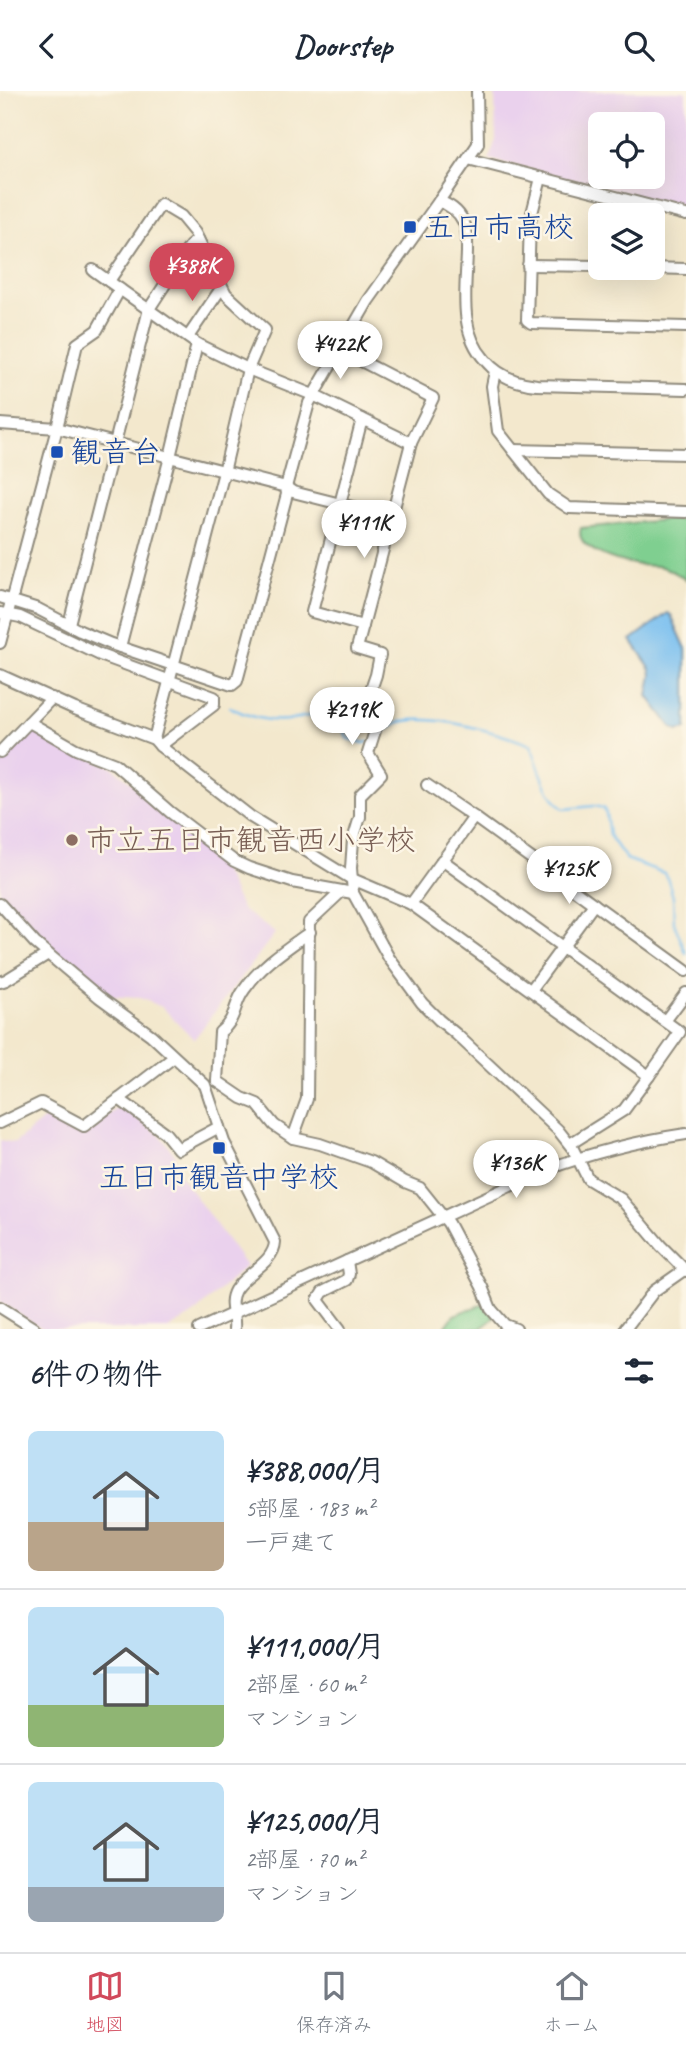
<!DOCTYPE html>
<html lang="ja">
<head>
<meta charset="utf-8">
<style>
  :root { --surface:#fff; --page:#f2f2f3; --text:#1f2937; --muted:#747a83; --line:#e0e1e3; --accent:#d1495b }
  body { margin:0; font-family:Caveat,"Klee One",sans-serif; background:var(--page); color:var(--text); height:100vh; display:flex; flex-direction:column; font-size:26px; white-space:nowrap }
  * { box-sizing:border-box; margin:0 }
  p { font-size:23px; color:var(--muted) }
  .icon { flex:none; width:38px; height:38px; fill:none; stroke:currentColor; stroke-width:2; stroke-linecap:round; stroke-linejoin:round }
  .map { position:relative; height:1238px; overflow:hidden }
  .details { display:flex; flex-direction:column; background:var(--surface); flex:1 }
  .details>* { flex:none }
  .controls { position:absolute; left:588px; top:21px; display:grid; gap:14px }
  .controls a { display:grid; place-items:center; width:77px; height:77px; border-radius:10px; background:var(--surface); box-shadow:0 7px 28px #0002; font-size:35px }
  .price { position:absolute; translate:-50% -60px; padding:0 16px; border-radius:24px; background:#fff; color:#222; font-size:23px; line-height:46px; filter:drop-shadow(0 2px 4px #0008) }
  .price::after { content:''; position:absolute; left:50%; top:42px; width:21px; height:16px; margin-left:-10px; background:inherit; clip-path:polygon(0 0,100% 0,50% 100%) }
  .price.active { background:var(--accent); color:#fff }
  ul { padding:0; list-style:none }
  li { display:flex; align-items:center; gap:21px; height:175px; padding:0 28px }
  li+li { border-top:2px solid var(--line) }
  li span { display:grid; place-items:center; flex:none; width:196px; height:140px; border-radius:10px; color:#555 }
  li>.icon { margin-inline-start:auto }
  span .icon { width:84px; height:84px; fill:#fffc; stroke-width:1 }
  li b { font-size:30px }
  h2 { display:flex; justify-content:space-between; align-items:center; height:84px; padding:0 28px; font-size:30px }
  header { display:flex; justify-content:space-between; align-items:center; height:91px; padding:0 28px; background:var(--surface); font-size:32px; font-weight:700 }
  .tabs { display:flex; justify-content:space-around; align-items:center; height:98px; border-top:2px solid var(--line); background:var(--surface); font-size:19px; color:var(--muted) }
  .tabs a { display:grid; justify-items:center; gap:4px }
  .tabs .active { color:var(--accent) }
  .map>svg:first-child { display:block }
  .built { fill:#ead1ed; fill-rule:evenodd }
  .green { fill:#7fcf90; stroke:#557d5e; stroke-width:2 }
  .water { fill:#79bff0; stroke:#52758e; stroke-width:2 }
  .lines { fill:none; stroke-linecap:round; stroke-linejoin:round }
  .stream { stroke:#79bff0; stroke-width:2.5 }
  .minor-casing { stroke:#8f8a7c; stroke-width:14 }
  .minor { stroke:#fff; stroke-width:10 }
  .transit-dot { fill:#1a4fb4; stroke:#fcf5e5; stroke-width:2.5 }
  .education-dot { fill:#8d6e63; stroke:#fcf5e5; stroke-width:2.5 }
  .labels { text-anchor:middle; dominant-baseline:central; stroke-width:5; stroke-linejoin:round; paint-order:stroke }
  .transit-label { font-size:30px; fill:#164399; stroke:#fcf5e5; text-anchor:start }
  .education-label { font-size:30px; fill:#785e54; stroke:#fcf5e5; text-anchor:start }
</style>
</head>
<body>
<header><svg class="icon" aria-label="back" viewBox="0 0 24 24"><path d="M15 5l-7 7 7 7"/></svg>Doorstep<svg class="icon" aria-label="search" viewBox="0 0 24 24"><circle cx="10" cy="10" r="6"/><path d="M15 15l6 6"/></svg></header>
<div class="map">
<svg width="686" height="1238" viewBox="0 0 686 1238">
  <rect width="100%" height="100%" fill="#fcf5e5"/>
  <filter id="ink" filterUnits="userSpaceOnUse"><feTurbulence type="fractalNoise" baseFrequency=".0143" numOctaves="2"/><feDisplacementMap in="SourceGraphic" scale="14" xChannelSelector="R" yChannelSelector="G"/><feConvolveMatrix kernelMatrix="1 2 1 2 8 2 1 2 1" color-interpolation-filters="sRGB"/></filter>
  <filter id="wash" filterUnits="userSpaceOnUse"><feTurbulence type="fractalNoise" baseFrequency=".00686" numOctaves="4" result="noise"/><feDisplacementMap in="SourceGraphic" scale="28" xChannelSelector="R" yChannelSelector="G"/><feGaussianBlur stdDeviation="1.57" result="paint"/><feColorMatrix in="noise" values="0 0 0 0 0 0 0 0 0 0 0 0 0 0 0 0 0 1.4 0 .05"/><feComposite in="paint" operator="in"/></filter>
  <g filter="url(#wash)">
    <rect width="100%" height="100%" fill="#f3e8cd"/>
    <!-- built -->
    <g class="built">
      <path d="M 495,0 L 686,0 L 686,118 L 489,68 L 496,49 ZM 600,33 L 653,33 L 653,86 L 600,86 Z"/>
      <polygon points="29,639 32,639 71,659 111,675 220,765 221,775 242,818 275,842 194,948 162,916 140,907 106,905 43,852 0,805 0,667"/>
      <polygon points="121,1015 159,1043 176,1065 174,1076 246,1175 191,1225 168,1238 43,1238 0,1211 0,1049 15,1052 47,1026 82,1042"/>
    </g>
    <!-- green -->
    <g class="green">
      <path d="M 665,429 L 686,429 L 686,489 C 679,483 666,476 656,475 C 649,474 641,475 634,473 C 619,471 573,458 581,437 Z"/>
      <polygon points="486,1212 494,1227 480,1238 444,1238 454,1224"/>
    </g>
    <!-- water -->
    <polygon class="water" points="668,522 671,524 686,558 686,638 678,640 672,637 648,605 652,584 651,578 631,549"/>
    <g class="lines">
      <!-- stream -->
      <g class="stream">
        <path d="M 230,616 C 248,626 268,631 288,629 C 304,627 322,619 337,627 C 343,631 345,641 347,647 L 364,652 L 368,651"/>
        <path d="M 377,646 C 385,640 394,631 405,630 C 439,624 499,642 531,654 C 537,671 548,709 564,718 L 594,715 L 603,717 L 606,722 L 609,744 L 626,768 L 664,782 L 668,789 L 673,806 L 674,832 L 686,862"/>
      </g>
    </g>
  </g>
  <g filter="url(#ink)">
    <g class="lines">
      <defs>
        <g id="minor">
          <polyline points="468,68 686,124"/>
          <polyline points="541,87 530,130 527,229 531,232 686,236"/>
          <polyline points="439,110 478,53 477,0"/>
          <polyline points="528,174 600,175"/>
          <polyline points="650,177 686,178"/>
          <polyline points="93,179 197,253 248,278 313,304 411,352"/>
          <polyline points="109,190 161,113 181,125 195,142 226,203 265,239 248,278 224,381 154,648"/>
          <polyline points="188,246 222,196"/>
          <polyline points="340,259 433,307 411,352 363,535 312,521 362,328"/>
          <polyline points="495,280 492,295 498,340 548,403 569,417 686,421"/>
          <polyline points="0,333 57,337 77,253 97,239 120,198"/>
          <polyline points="513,359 686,363"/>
          <polyline points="0,506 38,518 80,540 111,553 232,594 237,590 287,403 286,396 293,401 392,426"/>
          <polyline points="0,522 20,526 100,564 214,606 214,614 160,655"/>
          <polyline points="69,533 149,218 190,155 198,148"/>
          <polyline points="363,535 357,557 380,564 376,584 366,613 375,640 368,662 381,683 360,704 360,726 353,749 351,777 353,802 389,867 422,912 439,929 456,943 558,1039 573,1058 588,1088 621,1108 661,1155 686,1180"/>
          <path d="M 0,552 L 57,337 L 286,396 L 309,312 L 368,210 L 439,110 C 449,114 458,119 463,130 C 468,139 467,151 467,161 C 466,199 458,239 485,269 C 498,285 517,292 537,294 L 686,298"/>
          <polyline points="120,556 170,366 197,253"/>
          <polyline points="0,584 75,618 154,648 160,655 251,726 350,787 411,813 649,985 624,1019 570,1053"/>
          <polyline points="29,631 76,658 115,673 170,721 234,770 249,777 292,791 353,802"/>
          <polyline points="0,661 52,607"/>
          <polyline points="474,726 686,880"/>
          <polyline points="442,769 680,941 649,985"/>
          <path d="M 0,813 L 35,852 L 48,863 L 99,906 L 151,944 L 205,994 L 224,1051 L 275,1151 C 274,1172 245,1182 235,1199 C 227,1213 236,1225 234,1238"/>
          <polyline points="411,813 474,726 427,694"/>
          <polyline points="0,891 6,889 48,863"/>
          <polyline points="531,899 594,813"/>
          <polyline points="665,930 686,902"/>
          <polyline points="217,990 242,1007 257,1013 274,1034 293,1047 320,1053 371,1071 405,1091 420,1097 448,1132 482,1196 491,1218 505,1234 516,1238"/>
          <path d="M 217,990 L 220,941 C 237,928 233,914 244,899 C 260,875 286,858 310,841"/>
          <polyline points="119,1008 165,1042 178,1058 219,1036"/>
          <polyline points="0,1032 41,1012 84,1035 174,966"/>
          <polyline points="293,1047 307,1008 309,831 342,800"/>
          <polyline points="0,1216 35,1238"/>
          <path d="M 199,1238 L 545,1079 C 591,1062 638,1050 686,1043"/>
          <polyline points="340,1238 318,1209 323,1201 347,1189 349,1183 347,1170"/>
          <polyline points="625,1238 654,1200 684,1179"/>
        </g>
      </defs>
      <!-- minor casing -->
      <use href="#minor" class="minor-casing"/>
      <!-- minor -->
      <use href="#minor" class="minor"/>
    </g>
  </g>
  <!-- markers -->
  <g class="transit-dot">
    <rect x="403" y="129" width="14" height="14" rx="3.5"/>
    <rect x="50" y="354" width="14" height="14" rx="3.5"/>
    <rect x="212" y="1050" width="14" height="14" rx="3.5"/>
  </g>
  <circle class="education-dot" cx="72" cy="749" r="7"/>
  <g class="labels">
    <!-- transit labels -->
    <g class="transit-label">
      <text x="424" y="136">五日市高校</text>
      <text x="71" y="361">観音台</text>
      <text x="219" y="1086" text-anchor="middle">五日市観音中学校</text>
    </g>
    <!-- education labels -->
    <g class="education-label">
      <text x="86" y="749">市立五日市観音西小学校</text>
    </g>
  </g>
</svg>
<div class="controls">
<a><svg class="icon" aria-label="locate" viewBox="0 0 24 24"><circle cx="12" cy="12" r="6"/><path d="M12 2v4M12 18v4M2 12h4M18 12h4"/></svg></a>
<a><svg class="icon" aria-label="layers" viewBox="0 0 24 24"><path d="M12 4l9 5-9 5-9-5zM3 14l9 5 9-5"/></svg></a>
</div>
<b class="price active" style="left:192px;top:212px">¥388K</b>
<b class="price" style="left:340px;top:290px">¥422K</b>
<b class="price" style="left:364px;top:469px">¥111K</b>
<b class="price" style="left:352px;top:656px">¥219K</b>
<b class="price" style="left:569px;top:815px">¥125K</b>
<b class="price" style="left:516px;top:1109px">¥136K</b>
</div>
<section class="details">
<h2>6件の物件<svg class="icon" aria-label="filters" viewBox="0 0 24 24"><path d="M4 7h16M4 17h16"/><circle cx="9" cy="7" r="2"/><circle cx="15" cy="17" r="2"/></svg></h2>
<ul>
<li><span style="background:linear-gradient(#bfe0f5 65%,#b9a48a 0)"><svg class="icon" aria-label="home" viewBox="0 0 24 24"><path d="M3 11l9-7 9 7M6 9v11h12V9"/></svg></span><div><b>¥388,000/月</b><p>5部屋 · 183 m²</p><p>一戸建て</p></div></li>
<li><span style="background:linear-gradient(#bfe0f5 70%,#8fb573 0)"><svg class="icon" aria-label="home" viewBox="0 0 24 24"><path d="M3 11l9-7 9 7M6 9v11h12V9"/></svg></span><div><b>¥111,000/月</b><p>2部屋 · 60 m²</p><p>マンション</p></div></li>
<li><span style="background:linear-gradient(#bfe0f5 75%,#9aa5b1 0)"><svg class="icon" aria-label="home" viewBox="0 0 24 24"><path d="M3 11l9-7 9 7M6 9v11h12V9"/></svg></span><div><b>¥125,000/月</b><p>2部屋 · 70 m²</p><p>マンション</p></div></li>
</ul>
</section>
<nav class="tabs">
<a class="active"><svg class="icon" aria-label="map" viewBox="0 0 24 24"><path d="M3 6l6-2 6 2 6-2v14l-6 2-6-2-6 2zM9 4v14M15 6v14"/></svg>地図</a>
<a><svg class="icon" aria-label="saved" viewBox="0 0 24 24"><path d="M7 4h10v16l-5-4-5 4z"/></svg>保存済み</a>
<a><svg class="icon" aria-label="home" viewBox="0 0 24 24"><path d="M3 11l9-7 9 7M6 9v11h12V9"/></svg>ホーム</a>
</nav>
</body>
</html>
